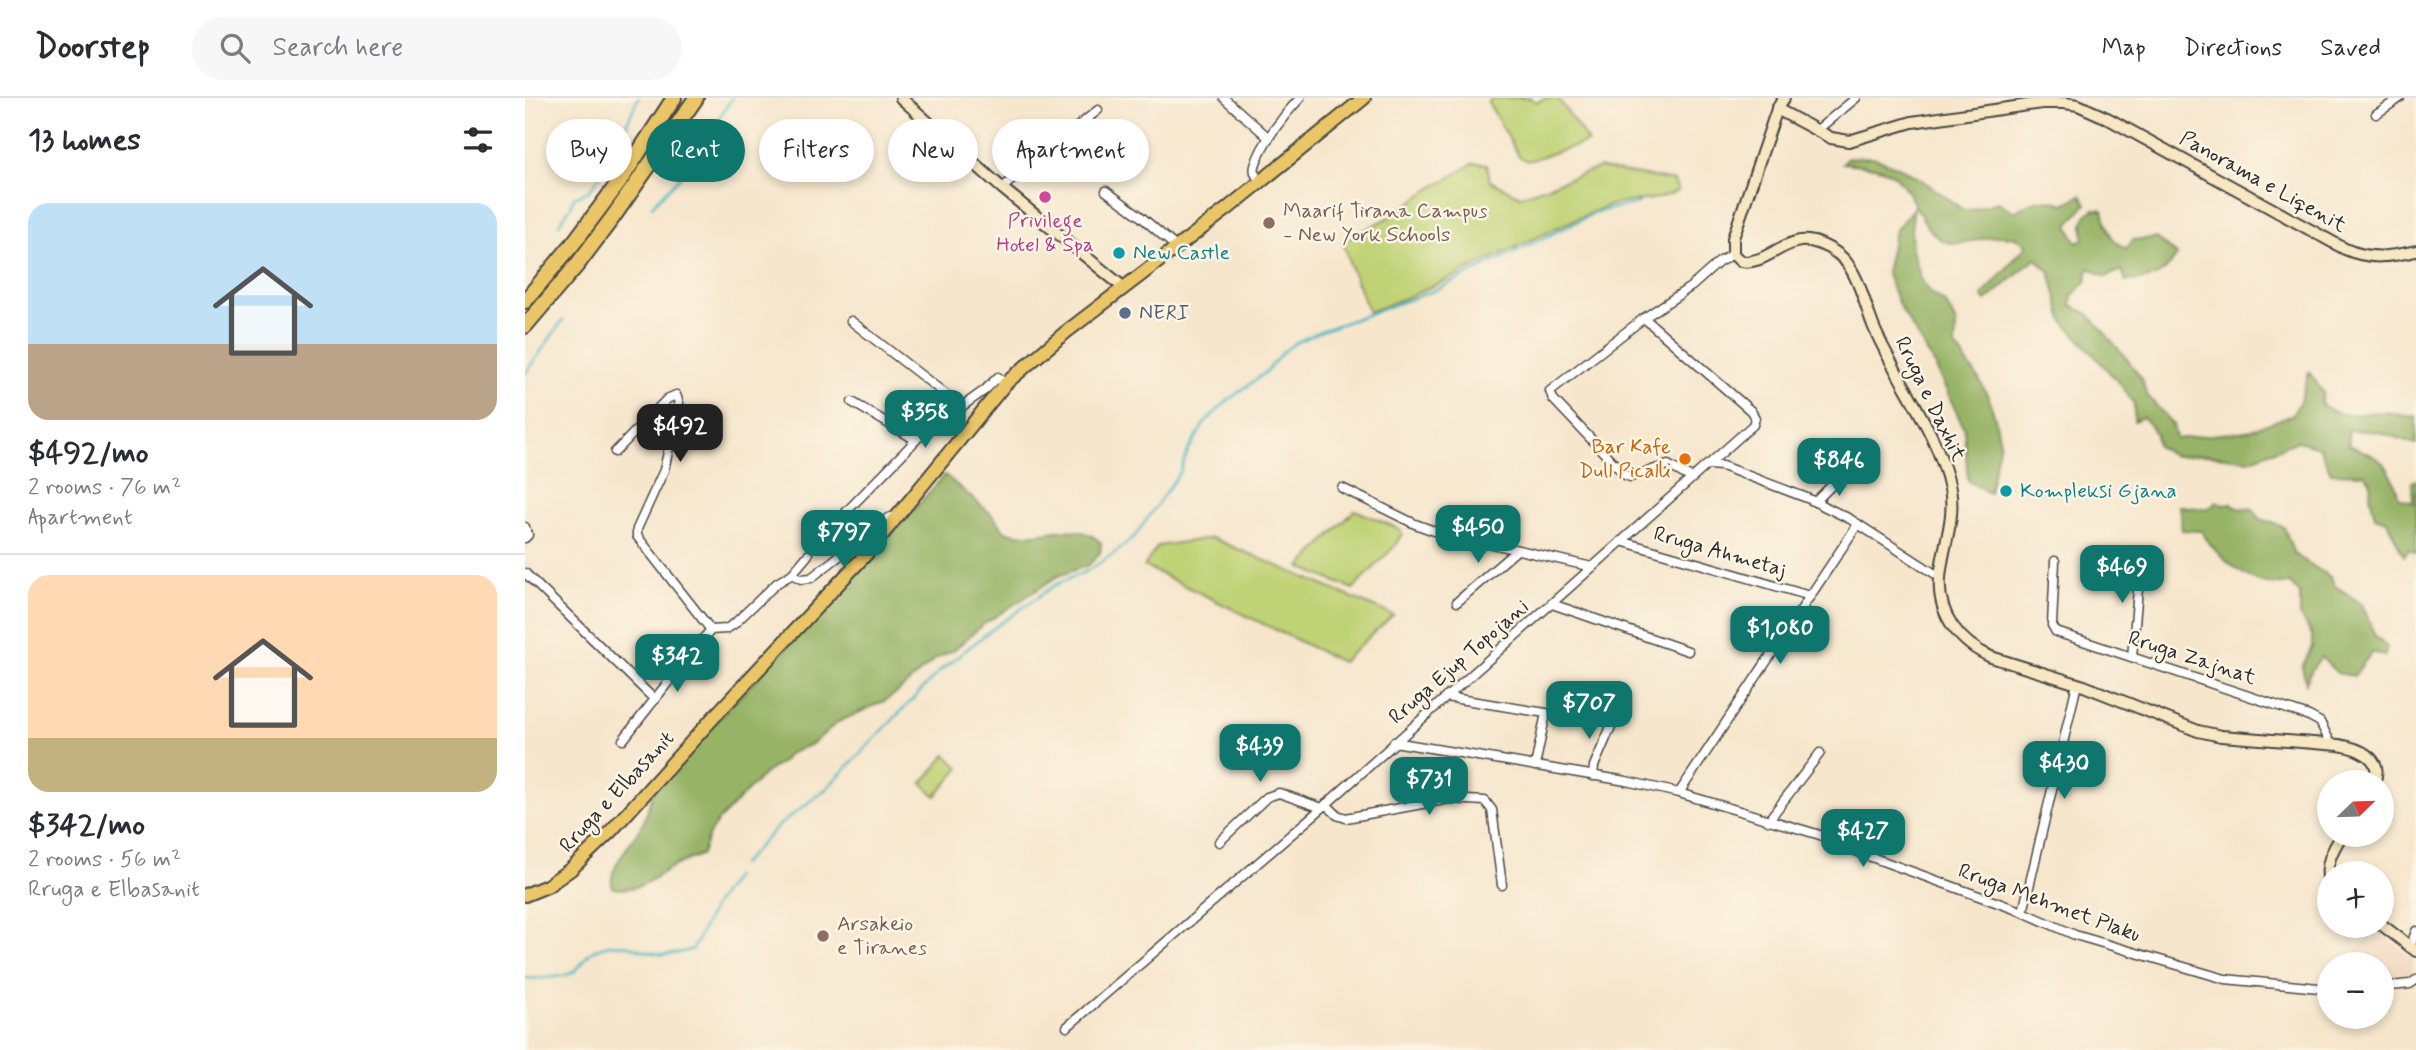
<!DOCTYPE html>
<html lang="en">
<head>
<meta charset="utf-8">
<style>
  :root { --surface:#fff; --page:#f7f7f7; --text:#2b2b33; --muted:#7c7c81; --line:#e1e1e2; --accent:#0f766e }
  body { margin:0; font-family:Mynerve,sans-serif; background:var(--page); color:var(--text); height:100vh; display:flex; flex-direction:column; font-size:26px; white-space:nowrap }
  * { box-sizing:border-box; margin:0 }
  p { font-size:23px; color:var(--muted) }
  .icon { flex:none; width:38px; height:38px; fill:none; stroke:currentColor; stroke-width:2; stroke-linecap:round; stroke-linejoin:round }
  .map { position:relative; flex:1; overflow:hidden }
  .drawer { display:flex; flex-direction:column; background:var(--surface); width:525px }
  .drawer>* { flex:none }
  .hud { position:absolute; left:21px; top:21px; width:665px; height:63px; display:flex; gap:14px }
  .needle { width:46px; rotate:67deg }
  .buttons { position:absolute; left:1792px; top:672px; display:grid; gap:14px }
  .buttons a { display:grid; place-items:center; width:77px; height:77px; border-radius:50%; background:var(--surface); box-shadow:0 4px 10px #0003; font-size:35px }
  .price { position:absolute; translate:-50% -60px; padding:0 16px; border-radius:14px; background:var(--accent); color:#fff; font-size:23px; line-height:46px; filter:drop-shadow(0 2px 4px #0008) }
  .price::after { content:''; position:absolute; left:50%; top:42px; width:21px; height:16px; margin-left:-10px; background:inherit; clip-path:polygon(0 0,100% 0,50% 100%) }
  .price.on { background:#222; color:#fff }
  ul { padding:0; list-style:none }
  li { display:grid; align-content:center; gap:14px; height:371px; padding:0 28px }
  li+li { border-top:2px solid var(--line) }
  li span { display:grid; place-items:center; height:217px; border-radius:21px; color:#555 }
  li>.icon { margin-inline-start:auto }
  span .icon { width:126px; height:126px; fill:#fffc; stroke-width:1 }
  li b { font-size:30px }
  h2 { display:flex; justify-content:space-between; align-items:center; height:84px; padding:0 28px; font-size:30px }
  .tag { padding:0 24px; border-radius:32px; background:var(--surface); box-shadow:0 4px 10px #0003; font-size:24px; line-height:63px }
  .tag.on { background:var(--accent); color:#fff }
  header { display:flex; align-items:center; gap:42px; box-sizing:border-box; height:98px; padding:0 35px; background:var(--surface); border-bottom:2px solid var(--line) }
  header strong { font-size:33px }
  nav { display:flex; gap:38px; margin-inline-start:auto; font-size:24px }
  .search { width:490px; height:63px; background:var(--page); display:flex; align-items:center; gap:18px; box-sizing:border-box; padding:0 24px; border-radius:38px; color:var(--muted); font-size:26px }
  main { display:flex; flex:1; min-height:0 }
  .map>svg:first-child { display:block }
  .built { fill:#f0d5bc }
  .green { fill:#bfd275; stroke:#757e50; stroke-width:2 }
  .forest { fill:#97b466; stroke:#617048; stroke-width:2 }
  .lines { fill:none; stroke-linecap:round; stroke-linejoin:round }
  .stream { stroke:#49b7c2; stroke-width:2.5 }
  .street-casing { stroke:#494743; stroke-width:11 }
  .secondary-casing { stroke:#494743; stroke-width:14 }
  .primary-casing { stroke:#494743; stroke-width:16 }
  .highway-casing { stroke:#494743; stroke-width:18 }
  .street { stroke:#fff; stroke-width:8 }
  .secondary { stroke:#f7e8c3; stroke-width:10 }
  .primary { stroke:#ebc669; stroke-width:12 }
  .highway { stroke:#ebc669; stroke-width:14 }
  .hotel-dot { fill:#d1479c; stroke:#fcf5e5; stroke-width:2.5 }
  .education-dot { fill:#8d6e63; stroke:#fcf5e5; stroke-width:2.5 }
  .culture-dot { fill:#0f9aa8; stroke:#fcf5e5; stroke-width:2.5 }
  .service-dot { fill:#5c6f8a; stroke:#fcf5e5; stroke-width:2.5 }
  .food-dot { fill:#e8710a; stroke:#fcf5e5; stroke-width:2.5 }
  .labels { text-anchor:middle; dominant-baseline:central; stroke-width:5; stroke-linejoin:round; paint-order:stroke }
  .street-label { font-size:21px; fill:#2b2b2b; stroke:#fcf5e5 }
  .education-label { font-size:21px; fill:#785e54; stroke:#fcf5e5; text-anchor:start }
  .hotel-label { font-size:21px; fill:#b23c85; stroke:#fcf5e5 }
  .culture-label { font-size:21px; fill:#0d838f; stroke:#fcf5e5; text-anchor:start }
  .service-label { font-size:21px; fill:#4e5e75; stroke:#fcf5e5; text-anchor:start }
  .food-label { font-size:21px; fill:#c56008; stroke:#fcf5e5; text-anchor:end }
</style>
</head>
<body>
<header>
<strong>Doorstep</strong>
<div class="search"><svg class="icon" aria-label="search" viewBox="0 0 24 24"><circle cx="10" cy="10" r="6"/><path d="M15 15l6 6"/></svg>Search here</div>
<nav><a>Map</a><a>Directions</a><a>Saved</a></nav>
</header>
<main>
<section class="drawer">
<h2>13 homes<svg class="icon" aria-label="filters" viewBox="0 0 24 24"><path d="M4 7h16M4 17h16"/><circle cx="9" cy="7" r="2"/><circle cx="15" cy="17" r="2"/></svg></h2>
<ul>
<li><span style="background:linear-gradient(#bfe0f5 65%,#b9a48a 0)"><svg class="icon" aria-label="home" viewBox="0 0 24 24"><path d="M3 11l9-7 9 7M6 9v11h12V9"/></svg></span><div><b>$492/mo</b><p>2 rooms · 76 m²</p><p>Apartment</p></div></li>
<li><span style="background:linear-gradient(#ffd9b3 75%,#c2b280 0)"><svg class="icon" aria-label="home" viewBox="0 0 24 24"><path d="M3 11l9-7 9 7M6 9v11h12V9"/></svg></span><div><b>$342/mo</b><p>2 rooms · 56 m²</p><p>Rruga e Elbasanit</p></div></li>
</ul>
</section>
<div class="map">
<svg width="1891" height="952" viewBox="0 0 1891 952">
  <rect width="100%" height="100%" fill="#fcf5e5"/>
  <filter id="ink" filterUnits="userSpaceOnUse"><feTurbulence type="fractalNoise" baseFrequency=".0143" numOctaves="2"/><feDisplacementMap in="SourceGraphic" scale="14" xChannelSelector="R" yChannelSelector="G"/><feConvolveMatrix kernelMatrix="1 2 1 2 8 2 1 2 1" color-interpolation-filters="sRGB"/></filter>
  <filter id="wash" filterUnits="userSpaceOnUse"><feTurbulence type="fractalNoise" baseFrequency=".00686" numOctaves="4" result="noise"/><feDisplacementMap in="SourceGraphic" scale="28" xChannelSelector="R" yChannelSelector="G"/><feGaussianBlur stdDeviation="1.57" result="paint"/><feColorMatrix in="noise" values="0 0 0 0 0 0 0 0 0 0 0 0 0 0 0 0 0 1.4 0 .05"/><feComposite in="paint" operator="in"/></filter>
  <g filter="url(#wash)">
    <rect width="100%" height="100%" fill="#f6e6cc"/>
    <!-- built -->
    <polygon class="built" points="1849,830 1888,861 1886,882 1857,883 1857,866 1831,866 1830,854"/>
    <!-- green -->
    <g class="green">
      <polygon points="969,0 1005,0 1012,4 1020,0 1033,0 1063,44 1003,63 994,58 963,4"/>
      <path d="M 949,65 L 962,66 L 965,83 L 995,98 L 1074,70 L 1149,83 L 1153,92 C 1131,106 1104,100 1080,109 C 1000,141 925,185 844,214 L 825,168 L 818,143 L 865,119 L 902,93 Z"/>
      <polygon points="830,412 875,431 877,436 869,449 828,491 775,469"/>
      <polygon points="687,440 868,517 817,564 619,468 633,448"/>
      <polygon points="421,657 435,670 411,698 397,685"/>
    </g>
    <!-- forest -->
    <g class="forest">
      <path d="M 1348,59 C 1387,72 1406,88 1438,112 L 1445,112 L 1473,104 L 1490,114 C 1506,101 1519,99 1539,106 L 1556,97 L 1561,106 L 1543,127 L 1552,145 L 1559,141 C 1557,127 1556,120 1569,111 L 1578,112 C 1582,130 1584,142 1601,151 L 1608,142 L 1631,140 L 1652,157 C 1640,179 1624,182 1601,183 L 1597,172 L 1581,179 L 1564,170 L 1561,184 L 1547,198 L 1546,208 L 1563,215 L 1602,261 L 1616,280 L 1622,297 L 1648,327 L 1651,341 L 1722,333 L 1767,317 L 1775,303 L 1784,274 L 1798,294 L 1796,306 C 1822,324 1830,314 1857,314 C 1869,314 1878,320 1891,318 L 1891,346 L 1854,334 L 1823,332 L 1824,347 C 1858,362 1864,362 1874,400 L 1888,404 L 1887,384 L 1891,382 L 1891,455 L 1884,451 L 1879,458 L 1862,423 L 1850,419 L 1845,397 L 1846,384 L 1840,376 L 1806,375 L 1794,349 L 1773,343 L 1724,362 L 1684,357 L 1649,358 L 1632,348 L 1631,336 L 1618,319 L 1609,323 L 1609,306 L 1596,287 L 1538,223 L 1525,174 L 1511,160 L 1461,203 L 1457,198 L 1502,147 C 1478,124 1441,153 1419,143 C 1397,134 1389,95 1371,79 C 1359,68 1334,67 1318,65 L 1322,60 Z"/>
      <polygon points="1389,109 1386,131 1387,151 1396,181 1405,194 1421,206 1431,225 1430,248 1454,281 1463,299 1470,320 1475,344 1464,395 1443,383 1439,330 1410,268 1374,207 1361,174 1370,133"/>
      <path d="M 420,377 L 465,415 L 480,433 C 509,446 550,417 576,445 L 575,455 L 564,467 L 533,478 L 456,528 L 429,552 L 410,561 L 373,594 L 359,603 L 313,624 L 287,646 L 263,656 L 257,664 L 239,676 L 193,723 L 184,736 L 177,756 C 169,760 159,763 151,767 C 127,779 118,794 88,790 C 80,772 110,742 118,725 C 124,713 124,700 131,688 L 346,459 Z"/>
      <path d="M 1692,404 L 1700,407 L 1706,405 L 1714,410 L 1728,411 L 1735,421 L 1759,429 L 1769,456 L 1805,479 L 1809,487 L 1837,506 L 1850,538 L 1862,548 L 1860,558 L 1847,554 L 1829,578 L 1812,575 L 1796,559 L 1787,571 L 1781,585 L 1777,569 L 1787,549 L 1787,537 L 1775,518 L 1775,496 L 1765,485 C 1728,493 1694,461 1676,433 L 1657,432 L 1654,408 L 1681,411 Z"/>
    </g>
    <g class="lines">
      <!-- stream -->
      <g class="stream">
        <polyline points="127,108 157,77 207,0"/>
        <polyline points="34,126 46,108 49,99 64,93 99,45 101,27 113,0"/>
        <polyline points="0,276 38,222"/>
        <polyline points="216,767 252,729 301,691 416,572 466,532 530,487 564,472 591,454 610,438 655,374 663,353 679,326 702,303 740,275 758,254 770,245 796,233 908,193 1072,114 1114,105"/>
        <path d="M 0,880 C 11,881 39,880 48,874 C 63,864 57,854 81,848 C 100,843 118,854 135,856 C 146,858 158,854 168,851 L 190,806 L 210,778"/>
      </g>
    </g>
  </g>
  <g filter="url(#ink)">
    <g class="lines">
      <defs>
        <g id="street">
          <polyline points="699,0 744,40"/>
          <polyline points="1851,16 1875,0"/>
          <polyline points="1291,33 1331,0"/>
          <path d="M 735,84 C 732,79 728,74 730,68 C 736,46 759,17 775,0"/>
          <polyline points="477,90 573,12"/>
          <polyline points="581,93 614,117 651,149"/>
          <polyline points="1119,220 1226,313 1230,320 1228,327 1183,367"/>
          <polyline points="326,223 437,309"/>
          <polyline points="327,304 386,339 394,339 460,292 473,279 480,286"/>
          <polyline points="90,354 142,301 151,297 154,305 139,372 112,431 112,438 186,532"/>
          <polyline points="1166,380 1143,367 1105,379 1100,377 1028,301 1025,293 1119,220 1167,188 1194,164 1208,156"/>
          <polyline points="817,390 890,426 926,439 959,444 1067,469"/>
          <polyline points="1290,404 1318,376"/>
          <polyline points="321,414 394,339"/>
          <polyline points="0,429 3,437 0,440"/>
          <polyline points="1096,443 1285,498"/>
          <polyline points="1530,463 1527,527 1531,534 1784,618 1795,624 1806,646"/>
          <polyline points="0,475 130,602"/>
          <polyline points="267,476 276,481 286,480 363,420 371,418"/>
          <polyline points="932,504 992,452"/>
          <polyline points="1027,506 1163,553"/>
          <polyline points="1607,559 1616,458"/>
          <polyline points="921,599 1021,615 1010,668"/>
          <polyline points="98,642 169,551 186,532 201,531 209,526 252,485 267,476 283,457"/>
          <polyline points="869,644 1101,683 1154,695 1295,737 1338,756 1498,814 1550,837 1700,881 1804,891"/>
          <polyline points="1068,678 1069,668 1091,617"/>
          <polyline points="1154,695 1333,426"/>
          <polyline points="801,706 812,717 821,720 924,701 960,703 967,712 977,787"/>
          <polyline points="1243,723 1295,655"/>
          <polyline points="694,744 742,699 754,695 797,710"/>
          <polyline points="1498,814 1552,586"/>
          <polyline points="1885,850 1891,833"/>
          <polyline points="1857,889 1885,886 1891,882"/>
          <polyline points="542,929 797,710 1182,367 1197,368 1282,400 1325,421 1415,479"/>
        </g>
        <g id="secondary">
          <polyline points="376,0 477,90 598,189"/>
          <path d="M 1259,0 L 1252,11 L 1208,140 L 1208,156 L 1215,163 C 1243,169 1262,132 1295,146 C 1307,151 1318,158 1324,168 C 1337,187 1341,212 1350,232 C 1373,284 1414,336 1425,391 C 1431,422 1417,450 1415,480 C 1412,517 1435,545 1466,559 L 1559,588 L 1673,633 L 1696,638 L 1814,647 C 1833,650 1860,660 1849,684"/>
          <path d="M 1252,11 L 1306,40 L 1324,43 L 1387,24 L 1517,5 L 1540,5 L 1553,7 L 1582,20 L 1820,151 C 1845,162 1865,159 1891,153"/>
          <path d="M 1804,784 C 1799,767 1808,751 1817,737"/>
          <polyline points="1857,827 1891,853"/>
        </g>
        <polyline id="primary" points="0,797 22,788 46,771 86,733 188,620 343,454 480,286 541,234 702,111 839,0"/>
        <g id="highway">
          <polyline points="0,203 47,147 95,83 149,0"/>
          <polyline points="0,228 52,167 88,119 171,0"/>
        </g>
      </defs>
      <!-- street casing -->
      <use href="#street" class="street-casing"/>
      <!-- secondary casing -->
      <use href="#secondary" class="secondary-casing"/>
      <!-- primary casing -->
      <use href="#primary" class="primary-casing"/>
      <!-- highway casing -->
      <use href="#highway" class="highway-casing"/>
      <!-- street -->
      <use href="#street" class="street"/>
      <!-- secondary -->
      <use href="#secondary" class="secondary"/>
      <!-- primary -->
      <use href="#primary" class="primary"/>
      <!-- highway -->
      <use href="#highway" class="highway"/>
    </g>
  </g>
  <!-- markers -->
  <circle class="hotel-dot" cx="520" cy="99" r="7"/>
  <g class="education-dot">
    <circle cx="744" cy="125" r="7"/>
    <circle cx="298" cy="838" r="7"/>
  </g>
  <g class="culture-dot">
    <circle cx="594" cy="155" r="7"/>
    <circle cx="1481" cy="393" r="7"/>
  </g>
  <circle class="service-dot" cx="600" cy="215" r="7"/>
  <circle class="food-dot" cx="1160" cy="361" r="7"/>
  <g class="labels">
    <!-- street labels -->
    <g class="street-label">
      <text transform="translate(1738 84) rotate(29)">Panorama e Liqenit</text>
      <text transform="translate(1405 301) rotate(64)">Rruga e Daxhit</text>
      <text transform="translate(1195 454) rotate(16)">Rruga Ahmetaj</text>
      <text transform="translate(1667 560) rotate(18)">Rruga Zajnat</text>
      <text transform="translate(934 564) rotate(-41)">Rruga Ejup Topojani</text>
      <text transform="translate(92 694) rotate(-47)">Rruga e Elbasanit</text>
      <text transform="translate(1524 805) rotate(20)">Rruga Mehmet Plaku</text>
    </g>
    <!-- education labels -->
    <g class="education-label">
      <text x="758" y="113">Maarif Tirana Campus<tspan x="758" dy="24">- New York Schools</tspan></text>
      <text x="312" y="826">Arsakeio<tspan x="312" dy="24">e Tiranes</tspan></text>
    </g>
    <!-- hotel labels -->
    <g class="hotel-label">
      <text x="520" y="123">Privilege<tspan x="520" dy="24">Hotel &amp; Spa</tspan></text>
    </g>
    <!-- culture labels -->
    <g class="culture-label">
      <text x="608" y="155">New Castle</text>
      <text x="1495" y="393">Kompleksi Gjana</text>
    </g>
    <!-- service labels -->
    <g class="service-label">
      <text x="614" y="215">NERI</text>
    </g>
    <!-- food labels -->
    <g class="food-label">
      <text x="1146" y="349">Bar Kafe<tspan x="1146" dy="24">Dull Picalli</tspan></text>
    </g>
  </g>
</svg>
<div class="buttons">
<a><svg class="needle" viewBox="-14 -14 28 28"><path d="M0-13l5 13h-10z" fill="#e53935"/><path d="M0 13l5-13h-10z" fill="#7c7c81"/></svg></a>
<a>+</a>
<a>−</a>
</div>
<b class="price" style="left:400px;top:352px">$358</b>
<b class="price on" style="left:155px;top:366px">$492</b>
<b class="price" style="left:1314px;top:400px">$846</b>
<b class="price" style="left:953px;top:467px">$450</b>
<b class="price" style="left:319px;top:472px">$797</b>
<b class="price" style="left:1597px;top:507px">$469</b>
<b class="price" style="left:1255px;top:568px">$1,080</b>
<b class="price" style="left:152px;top:596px">$342</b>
<b class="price" style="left:1064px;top:643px">$707</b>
<b class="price" style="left:735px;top:686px">$439</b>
<b class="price" style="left:1539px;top:703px">$430</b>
<b class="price" style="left:904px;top:719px">$731</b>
<b class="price" style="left:1338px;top:771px">$427</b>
<div class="hud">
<a class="tag">Buy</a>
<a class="tag on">Rent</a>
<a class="tag">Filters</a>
<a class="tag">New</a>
<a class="tag">Apartment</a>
</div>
</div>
</main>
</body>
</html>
